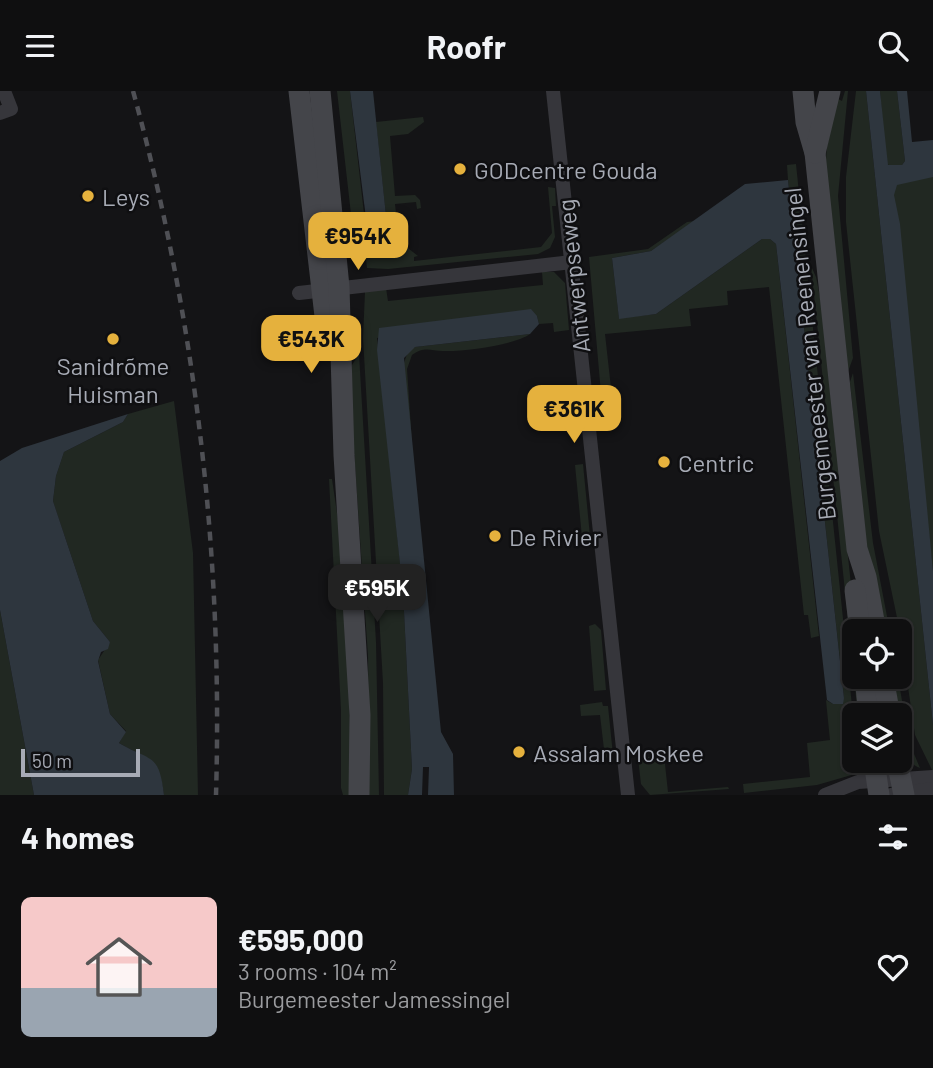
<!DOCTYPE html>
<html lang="en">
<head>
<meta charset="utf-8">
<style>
  :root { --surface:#0f0f10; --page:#181819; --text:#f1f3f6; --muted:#9b9c9f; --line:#2f2f30; --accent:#e5b13d }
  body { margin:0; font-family:Barlow,sans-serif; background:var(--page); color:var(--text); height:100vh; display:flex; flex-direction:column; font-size:26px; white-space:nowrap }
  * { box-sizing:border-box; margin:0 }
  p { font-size:23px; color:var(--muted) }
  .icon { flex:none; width:38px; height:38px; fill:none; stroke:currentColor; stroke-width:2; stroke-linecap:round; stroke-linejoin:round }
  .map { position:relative; height:704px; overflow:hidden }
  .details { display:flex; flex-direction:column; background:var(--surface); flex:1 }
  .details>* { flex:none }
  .fabs { position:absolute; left:842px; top:528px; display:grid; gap:14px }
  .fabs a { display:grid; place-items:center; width:70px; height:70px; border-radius:10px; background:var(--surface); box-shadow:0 2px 5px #0004,0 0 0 2px var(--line); font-size:35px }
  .scale { position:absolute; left:21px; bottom:18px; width:119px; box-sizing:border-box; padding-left:7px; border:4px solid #a7abb5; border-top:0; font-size:19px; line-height:24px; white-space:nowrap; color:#a7abb5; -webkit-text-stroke:5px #0f0f11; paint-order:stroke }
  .price { position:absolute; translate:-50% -60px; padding:0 16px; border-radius:14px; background:var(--accent); color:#111; font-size:23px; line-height:46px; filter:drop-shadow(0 2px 4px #0008) }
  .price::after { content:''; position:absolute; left:50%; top:42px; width:21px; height:16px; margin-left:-10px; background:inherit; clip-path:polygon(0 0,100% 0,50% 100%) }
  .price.active { background:#222; color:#fff }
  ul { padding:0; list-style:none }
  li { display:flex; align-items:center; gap:21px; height:175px; padding:0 21px }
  li span { display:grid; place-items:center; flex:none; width:196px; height:140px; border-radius:10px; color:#555 }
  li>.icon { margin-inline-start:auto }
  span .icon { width:84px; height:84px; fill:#fffc; stroke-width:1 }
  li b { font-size:30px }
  h2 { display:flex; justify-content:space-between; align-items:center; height:84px; padding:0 21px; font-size:30px }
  header { display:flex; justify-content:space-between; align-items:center; height:91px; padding:0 21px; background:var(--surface); font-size:32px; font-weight:700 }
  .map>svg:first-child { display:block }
  .green { fill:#212822 }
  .water { fill:#2e363e }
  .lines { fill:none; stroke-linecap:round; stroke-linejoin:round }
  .minor { stroke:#36363b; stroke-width:14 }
  .secondary { stroke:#44454a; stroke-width:21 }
  .rail { stroke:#4f5055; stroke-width:4.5; stroke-dasharray:9 7; stroke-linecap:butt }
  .poi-dot { fill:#e5b13d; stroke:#0f0f11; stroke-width:2.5 }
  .labels { text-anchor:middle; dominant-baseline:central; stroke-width:5; stroke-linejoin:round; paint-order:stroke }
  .poi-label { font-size:24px; fill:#a7abb5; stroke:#0f0f11; text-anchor:start }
  .street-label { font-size:24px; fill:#a7abb5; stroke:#0f0f11 }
</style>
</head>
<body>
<header><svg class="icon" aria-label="menu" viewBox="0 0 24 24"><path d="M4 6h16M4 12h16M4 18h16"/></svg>Roofr<svg class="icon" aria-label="search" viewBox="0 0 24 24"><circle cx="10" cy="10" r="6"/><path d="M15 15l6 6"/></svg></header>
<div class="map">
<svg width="933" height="704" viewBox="0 0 933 704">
  <rect width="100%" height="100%" fill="#141416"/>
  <!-- green -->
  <g class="green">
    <polygon points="337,0 350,0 367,149 388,144 376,31 423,26 424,31 408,43 390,45 395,105 415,104 420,109 421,117 417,118 416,111 395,113 399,150 418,165 414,166 414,170 541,156 552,142 548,96 555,97 556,115 552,115 555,146 550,157 538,163 388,178 367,177 362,132 352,132"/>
    <polygon points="845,0 848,0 838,105 853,267 846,286 825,81 827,55 838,8 842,10"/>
    <polygon points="856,0 866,0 933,634 933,681 915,644 900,541 879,440 846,131 846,86"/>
    <polygon points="880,0 897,0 905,70 902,74 890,75 886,72"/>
    <polygon points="796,73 854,634 855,683 817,694 744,702 743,693 810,686 807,652 830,649 826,609 833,613 844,607 788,89 787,74"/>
    <polygon points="933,85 933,480 889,89"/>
    <polygon points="695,130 651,160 612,167 619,227 656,223 762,148 770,148 776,153 819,545 811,547 808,524 804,524 769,196 727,200 728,214 689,218 691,235 605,243 614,324 603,325 589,166 648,158 687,131"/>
    <polygon points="811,175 816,186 821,211 856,541 854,586 861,586 865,625 858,625"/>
    <polygon points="542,181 554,181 565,192 569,239 554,241 553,232 539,233 537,225 377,247 403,501 412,678 408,704 384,704 383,592 363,247 365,201 386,197 388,210 543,194"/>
    <path d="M 530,243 C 515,254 463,261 443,260 C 430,260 425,255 412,264 L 407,278 L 412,352 L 403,275 L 408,260 L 415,256 Z"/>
    <polygon points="359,263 376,551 379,704 369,704 368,565 352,330 352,274"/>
    <polygon points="853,282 873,452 890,541 882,541 866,452 850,291"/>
    <path d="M 174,310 L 193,462 L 198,704 L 164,704 C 159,667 148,669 119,652 L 126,640 L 110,623 L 98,569 L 110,551 L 93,530 L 53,410 L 56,385 L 64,361 L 123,331 L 128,323 Z"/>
    <polygon points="583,373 590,445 582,446 575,374"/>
    <polygon points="329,388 332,388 343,463 348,528 351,704 343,704 341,697 341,619"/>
    <polygon points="0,519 34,704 0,704"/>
    <polygon points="595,533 601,539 606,599 594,600 589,535"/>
    <path d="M 890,586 L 898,586 L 909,651 L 920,677 C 896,667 902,645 899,624 C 898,612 893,599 890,586 Z"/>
    <polygon points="602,611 603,615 608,615 613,664 605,667 600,624 581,625 580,614"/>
    <polygon points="664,664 668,701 728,696 729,698 650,704 641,693 638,667"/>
  </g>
  <!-- water -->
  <g class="water">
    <polygon points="350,0 373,0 388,144 387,147 369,151"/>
    <polygon points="866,0 880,0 888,74 902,74 905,70 897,0 907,0 912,51 933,49 933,86 897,94 894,104 900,133 933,480 933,634"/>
    <polygon points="788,89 844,607 843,613 833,613 827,609 776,153 770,148 762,148 656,223 619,228 612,167 651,160 745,93"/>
    <polygon points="531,218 537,225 539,233 530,243 415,256 404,267 441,641 453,663 454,704 428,704 429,676 423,676 422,704 408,704 412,678 403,501 377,259 379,237"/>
    <path d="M 128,323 L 123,331 L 64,361 L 56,385 L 53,410 L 93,530 L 110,551 L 108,558 L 101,561 L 98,570 L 110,623 L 126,641 L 119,652 C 151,671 159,661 164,704 L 34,704 L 0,519 L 0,370 L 22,357 Z"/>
  </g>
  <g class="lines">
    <!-- minor -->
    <g class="minor">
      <polyline points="553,0 628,704"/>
      <polyline points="0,22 11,18 4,0"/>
      <polyline points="299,202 572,171"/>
      <polyline points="825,704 858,691 933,686"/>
      <polyline points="891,704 933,698"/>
    </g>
    <!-- secondary -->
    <g class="secondary">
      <polyline points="299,0 328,251"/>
      <polyline points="320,0 339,196 344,364 360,624 359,704"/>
      <polyline points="803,0 806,31 815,62 857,458 866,486 876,541"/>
      <polyline points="815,62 830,0"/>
      <polyline points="855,499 860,541"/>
      <polyline points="865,586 869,625"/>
      <polyline points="883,586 890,625"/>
      <polyline points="874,670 879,704"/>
      <polyline points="897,670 904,704"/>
    </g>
    <!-- rail -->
    <path class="rail" d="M 133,0 C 196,229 223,466 216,704"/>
  </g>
  <!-- markers -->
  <g class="poi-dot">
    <circle cx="460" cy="78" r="7"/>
    <circle cx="88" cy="105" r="7"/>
    <circle cx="113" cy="248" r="7"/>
    <circle cx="664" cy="371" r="7"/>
    <circle cx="495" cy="445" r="7"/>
    <circle cx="519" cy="661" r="7"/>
  </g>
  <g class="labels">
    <!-- poi labels -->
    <g class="poi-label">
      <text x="474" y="78">GODcentre Gouda</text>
      <text x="102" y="105">Leys</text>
      <text x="113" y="274" text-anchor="middle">Sanidrõme<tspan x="113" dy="28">Huisman</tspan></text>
      <text x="678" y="371">Centric</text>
      <text x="509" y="445">De Rivier</text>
      <text x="533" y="661">Assalam Moskee</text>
    </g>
    <!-- street labels -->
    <g class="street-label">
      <text transform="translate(573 185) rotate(-96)">Antwerpseweg</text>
      <text transform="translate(809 263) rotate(-96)">Burgemeester van Reenensingel</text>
    </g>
  </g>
</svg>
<div class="fabs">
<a><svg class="icon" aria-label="locate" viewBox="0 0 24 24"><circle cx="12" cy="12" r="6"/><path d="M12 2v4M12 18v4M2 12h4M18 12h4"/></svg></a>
<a><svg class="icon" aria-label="layers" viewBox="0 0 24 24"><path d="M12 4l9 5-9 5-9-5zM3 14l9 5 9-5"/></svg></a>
</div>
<div class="scale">50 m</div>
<b class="price" style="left:358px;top:181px">€954K</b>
<b class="price" style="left:311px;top:284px">€543K</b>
<b class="price" style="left:574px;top:354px">€361K</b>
<b class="price active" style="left:377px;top:533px">€595K</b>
</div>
<section class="details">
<h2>4 homes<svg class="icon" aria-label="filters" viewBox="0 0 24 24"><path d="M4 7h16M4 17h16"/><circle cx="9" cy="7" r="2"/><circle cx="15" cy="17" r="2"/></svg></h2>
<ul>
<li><span style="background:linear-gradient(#f6c9c9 65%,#9aa5b1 0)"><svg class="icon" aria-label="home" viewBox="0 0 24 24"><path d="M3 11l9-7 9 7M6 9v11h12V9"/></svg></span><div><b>€595,000</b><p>3 rooms · 104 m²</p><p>Burgemeester Jamessingel</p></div><svg class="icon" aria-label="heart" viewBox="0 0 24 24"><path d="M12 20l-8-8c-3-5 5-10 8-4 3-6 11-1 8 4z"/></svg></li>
</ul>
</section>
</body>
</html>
